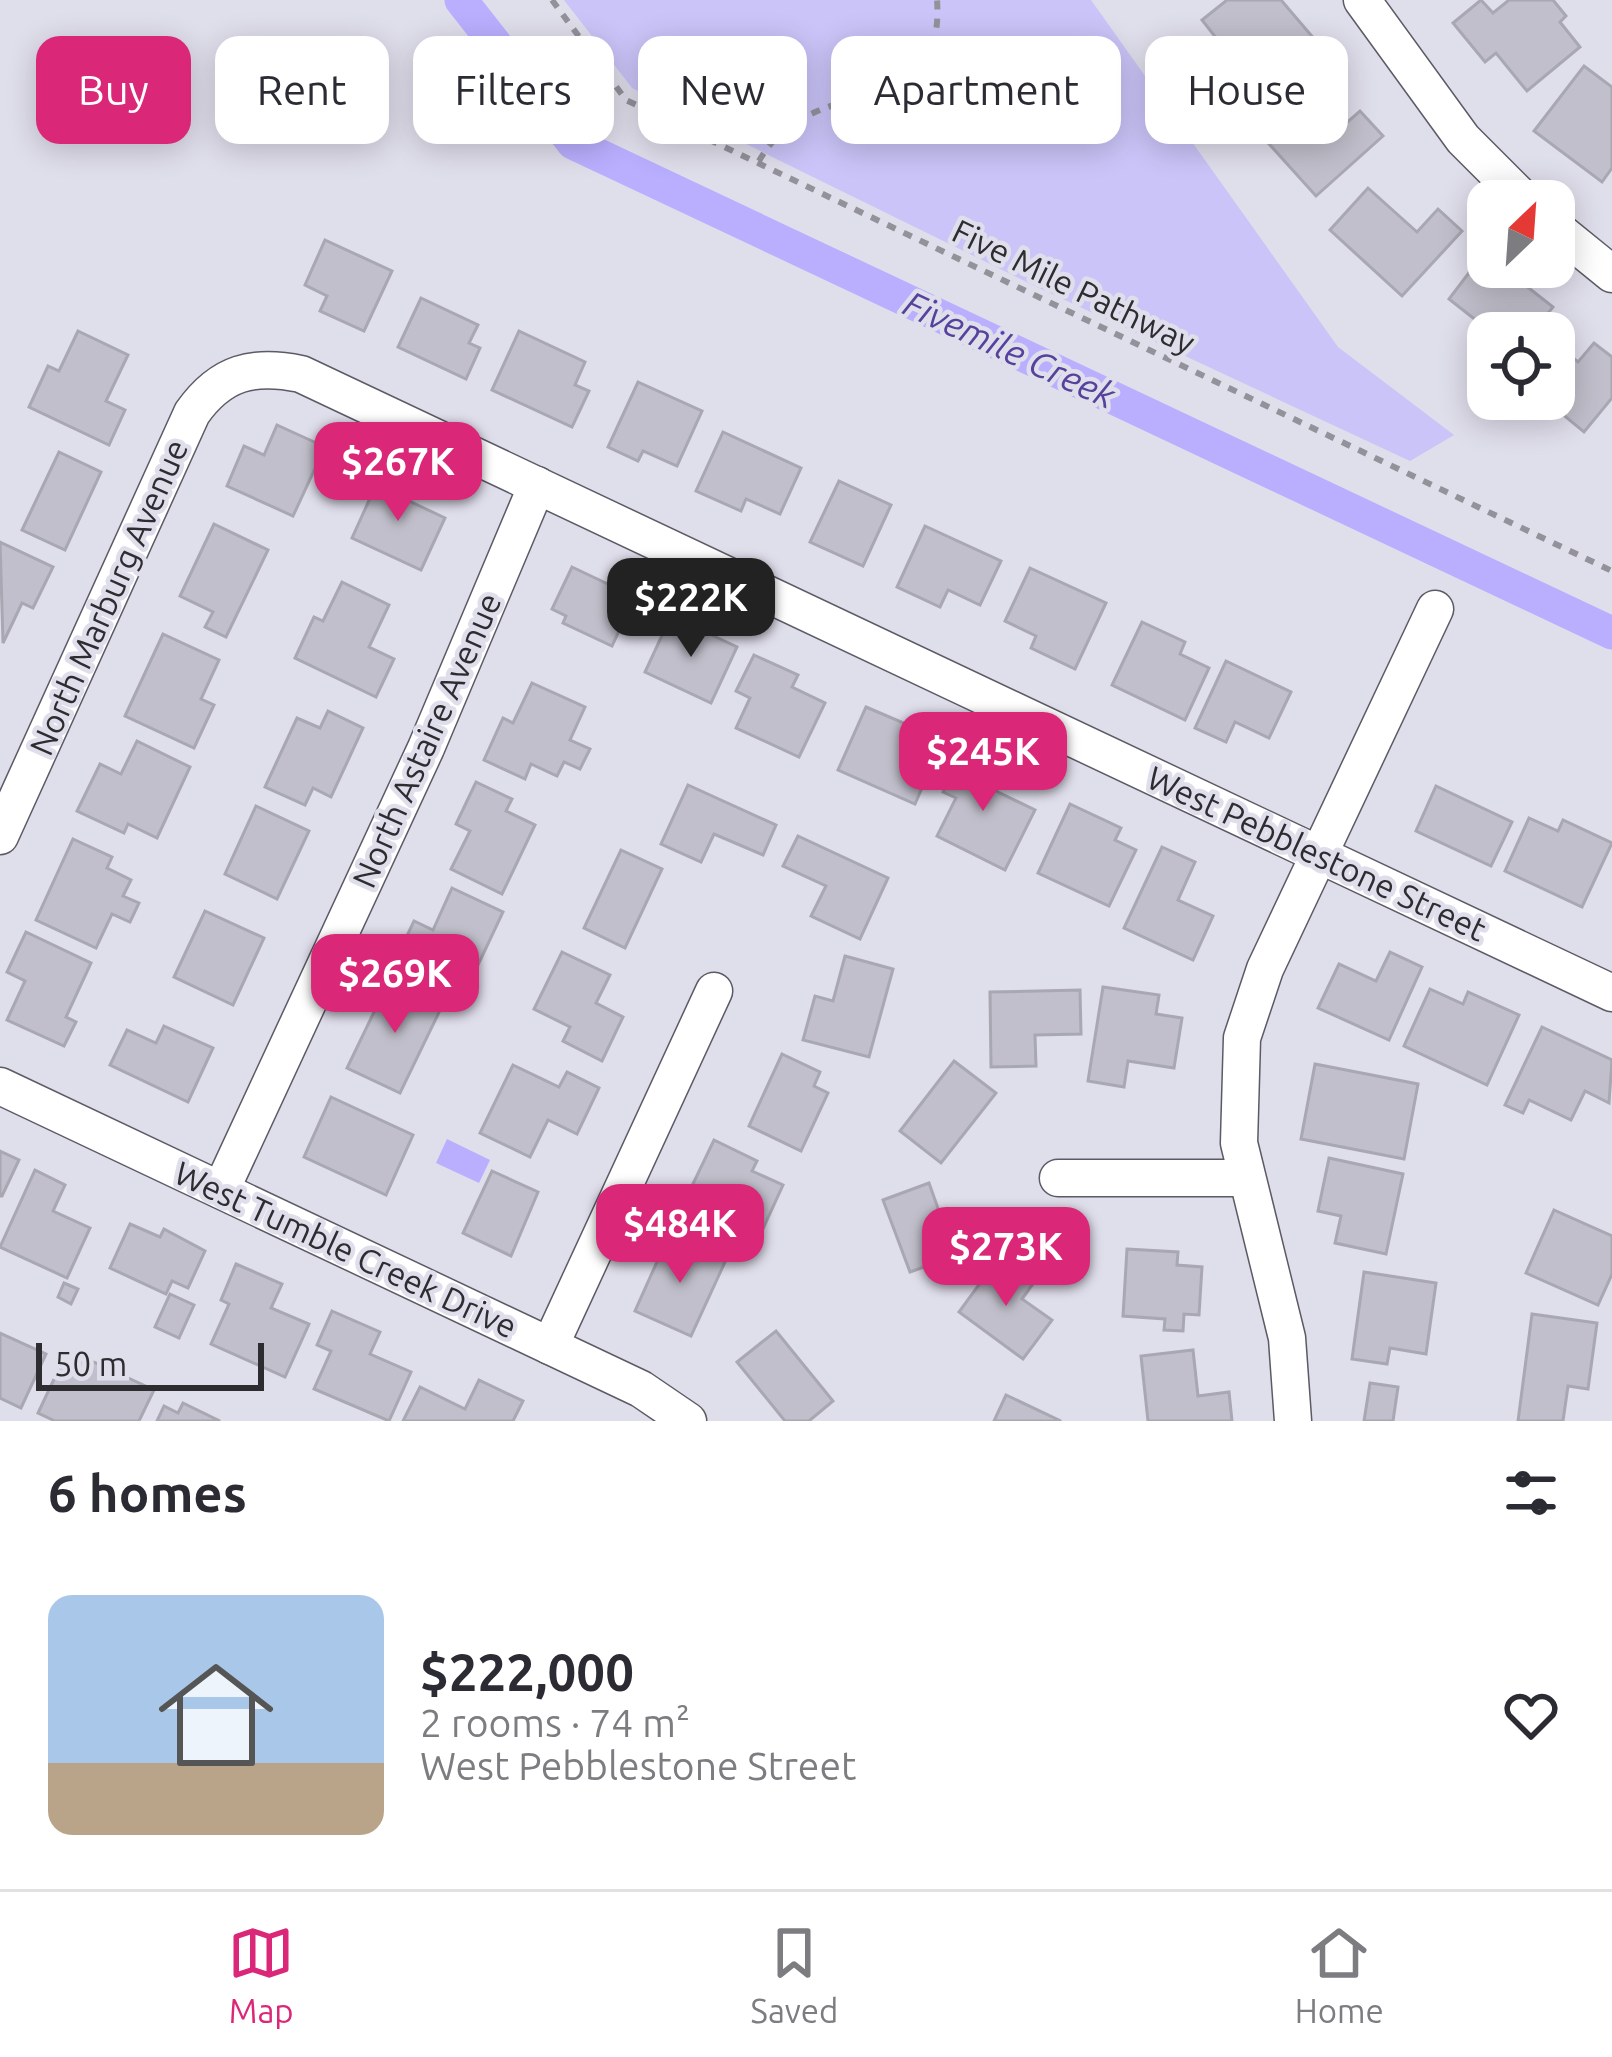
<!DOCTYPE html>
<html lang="en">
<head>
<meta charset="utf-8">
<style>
  :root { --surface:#fff; --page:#f2f2f3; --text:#2b2b33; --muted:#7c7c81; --line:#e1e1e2; --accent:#db2777 }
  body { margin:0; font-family:Ubuntu,sans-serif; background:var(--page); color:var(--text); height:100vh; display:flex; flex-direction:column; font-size:45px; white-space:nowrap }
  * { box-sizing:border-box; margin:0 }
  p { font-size:39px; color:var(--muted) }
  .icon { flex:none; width:66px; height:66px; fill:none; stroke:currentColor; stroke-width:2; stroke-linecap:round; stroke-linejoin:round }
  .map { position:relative; height:1421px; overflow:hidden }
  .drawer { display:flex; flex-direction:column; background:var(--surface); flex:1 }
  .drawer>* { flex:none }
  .top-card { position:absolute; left:36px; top:36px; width:1542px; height:108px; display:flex; gap:24px }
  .needle { width:78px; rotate:25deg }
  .controls { position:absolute; left:1467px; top:180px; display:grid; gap:24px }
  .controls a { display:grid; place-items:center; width:108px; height:108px; border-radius:24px; background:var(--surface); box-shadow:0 6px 30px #0003; font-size:60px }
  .scale { position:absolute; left:36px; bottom:30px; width:228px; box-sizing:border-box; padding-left:12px; border:6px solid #2d2d31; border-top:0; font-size:33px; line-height:42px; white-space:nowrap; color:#2d2d31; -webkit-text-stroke:9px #dfdeeb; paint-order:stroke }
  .price { position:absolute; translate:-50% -102px; padding:0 27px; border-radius:24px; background:var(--accent); color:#fff; font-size:39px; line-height:78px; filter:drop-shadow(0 3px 6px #0008) }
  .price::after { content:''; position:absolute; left:50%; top:72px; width:36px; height:27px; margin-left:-18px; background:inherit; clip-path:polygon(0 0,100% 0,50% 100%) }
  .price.current { background:#222; color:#fff }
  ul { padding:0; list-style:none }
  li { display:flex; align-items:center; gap:36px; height:300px; padding:0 48px }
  li span { display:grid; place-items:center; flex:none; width:336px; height:240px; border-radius:24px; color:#555 }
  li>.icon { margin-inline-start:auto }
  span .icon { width:144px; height:144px; fill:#fffc; stroke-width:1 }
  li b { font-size:51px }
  h2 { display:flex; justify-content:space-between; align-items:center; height:144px; padding:0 48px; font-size:51px }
  .pill { padding:0 42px; border-radius:24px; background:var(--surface); box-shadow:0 6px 30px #0003; font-size:42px; line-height:108px }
  .pill.current { background:var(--accent); color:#fff }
  .tab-bar { display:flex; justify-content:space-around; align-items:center; height:168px; border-top:3px solid var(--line); background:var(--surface); font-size:33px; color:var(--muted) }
  .tab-bar a { display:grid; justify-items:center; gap:6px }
  .tab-bar .current { color:var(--accent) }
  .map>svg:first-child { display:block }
  .green { fill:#cac4f8 }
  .water { fill:#baafff }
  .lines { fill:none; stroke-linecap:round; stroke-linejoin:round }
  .canal { stroke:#baafff; stroke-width:33 }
  .building { fill:#c0bfcb; stroke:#a8a7b2; stroke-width:3 }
  .minor-casing { stroke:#5b5a65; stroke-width:39 }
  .path { stroke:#93929b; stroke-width:6; stroke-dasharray:9 9; stroke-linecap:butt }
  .minor { stroke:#fff; stroke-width:36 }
  .labels { text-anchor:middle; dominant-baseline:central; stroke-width:9; stroke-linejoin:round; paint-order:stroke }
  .street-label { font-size:33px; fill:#2d2d31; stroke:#dfdeeb }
  .water-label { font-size:36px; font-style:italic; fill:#56429d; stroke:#dfdeeb }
</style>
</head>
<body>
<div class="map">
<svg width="1612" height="1421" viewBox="0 0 1612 1421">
  <rect width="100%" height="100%" fill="#dfdeeb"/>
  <!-- green -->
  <polygon class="green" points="564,0 1091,0 1338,347 1454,435 1410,461 1037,287 632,88"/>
  <!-- water -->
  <polygon class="water" points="447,1139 490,1160 479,1183 436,1163"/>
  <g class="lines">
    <!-- canal -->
    <polyline class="canal" points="461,0 573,143 1612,633"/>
  </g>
  <!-- building -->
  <g class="building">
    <polygon points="1227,0 1281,0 1328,55 1295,83 1285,71 1259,93 1235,64 1226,71 1207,48 1217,39 1202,20"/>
    <polygon points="1481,0 1493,13 1509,0 1553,0 1566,16 1560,22 1580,47 1527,91 1496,53 1485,62 1453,23"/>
    <polygon points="1584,66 1612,87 1612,168 1602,182 1534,131"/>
    <polygon points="1296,104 1328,139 1360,111 1383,136 1316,196 1261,135"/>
    <polygon points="1368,188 1417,232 1438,209 1462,231 1402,296 1330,230"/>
    <polygon points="325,240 392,271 364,331 320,311 327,296 305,285"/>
    <polygon points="1484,253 1488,267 1502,267 1553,307 1532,333 1492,333 1449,299"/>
    <polygon points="421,298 478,325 469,343 480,348 466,379 398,347"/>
    <polygon points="78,331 128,355 106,401 125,410 109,445 29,407 48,366 59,371"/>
    <polygon points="519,331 585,362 575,385 589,391 572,427 492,390"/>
    <polygon points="1554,342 1578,362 1594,343 1612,357 1612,398 1584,432 1544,399 1554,399"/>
    <polygon points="638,382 702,411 677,466 643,451 638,461 608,447"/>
    <polygon points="277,425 325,447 293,516 227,486 244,446 264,455"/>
    <polygon points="723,432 801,468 780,514 746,499 741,511 696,491"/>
    <polygon points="59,452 101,472 65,550 22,530"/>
    <polygon points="381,474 413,489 407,500 445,518 421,570 352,538"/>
    <polygon points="839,481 891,505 863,566 810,542"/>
    <polygon points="214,524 268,550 226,637 205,627 213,612 180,596"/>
    <polygon points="925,526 1001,561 980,605 948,590 940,607 897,587"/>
    <polygon points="0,542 53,567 33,608 22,603 3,643"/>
    <polygon points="572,567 635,597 612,646 563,623 566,616 552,609"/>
    <polygon points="1030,568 1106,603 1075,669 1031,648 1036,636 1005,621"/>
    <polygon points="342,582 389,605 369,647 394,659 376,697 295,658 314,617 323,621"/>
    <polygon points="671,616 737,647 711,703 645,672"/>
    <polygon points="1142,622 1185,642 1180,654 1209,668 1185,720 1112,685"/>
    <polygon points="163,634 219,660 201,699 214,705 194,748 125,716"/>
    <polygon points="754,655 798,675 792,687 825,703 799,757 736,728 750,698 736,691"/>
    <polygon points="1226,661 1291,692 1269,738 1235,722 1226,742 1195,728"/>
    <polygon points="532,683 585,707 570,740 590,749 580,769 564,762 557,776 531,764 525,779 484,760 503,718 513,723"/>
    <polygon points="866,707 906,724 901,735 938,751 915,804 838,770"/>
    <polygon points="328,711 363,728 331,797 313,788 305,805 265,787 297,718 320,728"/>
    <polygon points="137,741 190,767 157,838 128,824 124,833 77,811 100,764 121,774"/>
    <polygon points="962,753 1005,774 996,791 1035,810 1005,870 937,836 956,798 943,792"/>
    <polygon points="476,782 512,799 506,811 535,825 502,894 451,869 470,831 456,824"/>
    <polygon points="688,785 776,825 763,855 714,834 701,862 661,844"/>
    <polygon points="1436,786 1512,822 1491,866 1416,831"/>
    <polygon points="1070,804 1121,828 1115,840 1136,850 1109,906 1038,873"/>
    <polygon points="256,806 309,831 277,899 225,874"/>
    <polygon points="1529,818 1558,831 1563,820 1612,843 1582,907 1505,871"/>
    <polygon points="798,836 888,878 860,939 811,916 826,886 783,866"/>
    <polygon points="73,839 112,857 107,868 131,880 123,896 139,903 130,922 112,914 96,948 36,920"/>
    <polygon points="1162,847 1195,862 1178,900 1213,916 1193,960 1124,928"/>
    <polygon points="621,850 662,869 625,948 584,928"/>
    <polygon points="452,888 503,912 470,982 442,969 435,982 394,963 414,921 433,930"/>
    <polygon points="205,911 264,938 233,1005 174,977"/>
    <polygon points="26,932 91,963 66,1017 76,1022 64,1046 7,1020 25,981 7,972"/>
    <polygon points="562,952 610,975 596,1003 623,1017 602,1061 563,1041 570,1027 534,1009"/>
    <polygon points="1390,952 1422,967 1389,1040 1318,1008 1339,964 1376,981"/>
    <polygon points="845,956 893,969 869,1057 803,1040 815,996 833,1001"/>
    <polygon points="390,979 443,1004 400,1093 347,1068"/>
    <polygon points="1103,987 1159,995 1156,1014 1182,1018 1174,1068 1128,1061 1124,1087 1088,1081"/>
    <polygon points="1430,989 1463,1004 1468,992 1519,1015 1487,1085 1404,1046"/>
    <polygon points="1080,990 1081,1034 1035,1035 1036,1066 991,1067 990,992"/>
    <polygon points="164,1026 213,1048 188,1102 110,1065 127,1030 156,1043"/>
    <polygon points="1542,1027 1612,1060 1609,1103 1585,1091 1571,1120 1529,1100 1523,1113 1505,1105"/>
    <polygon points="782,1054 820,1072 814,1086 828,1093 801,1151 749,1126"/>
    <polygon points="954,1061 996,1093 941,1163 900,1131"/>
    <polygon points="1315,1064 1418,1084 1404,1159 1301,1139"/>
    <polygon points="513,1065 559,1087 567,1072 599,1088 577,1134 548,1120 530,1157 480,1133"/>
    <polygon points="331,1097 413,1135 386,1195 304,1157"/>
    <polygon points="714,1140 757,1161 752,1171 783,1185 751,1255 698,1231 713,1201 690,1190"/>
    <polygon points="0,1151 19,1160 2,1196 0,1196"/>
    <polygon points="1329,1158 1403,1174 1386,1254 1335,1243 1341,1216 1318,1211"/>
    <polygon points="35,1170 65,1185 53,1211 90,1228 67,1278 0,1247"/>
    <polygon points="492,1171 538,1192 511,1256 463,1233"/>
    <polygon points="929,1183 955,1256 910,1272 883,1200"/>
    <polygon points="1554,1210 1612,1236 1612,1274 1598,1305 1526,1273"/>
    <polygon points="130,1224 160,1237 164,1229 205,1251 188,1288 172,1281 166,1294 110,1268"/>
    <polygon points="669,1235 725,1262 691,1336 635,1311"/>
    <polygon points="1127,1249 1178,1252 1177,1265 1202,1267 1199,1315 1184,1314 1183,1331 1164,1330 1165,1319 1123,1316"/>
    <polygon points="1000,1256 1035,1281 1022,1299 1052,1320 1023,1359 959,1312"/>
    <polygon points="236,1264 282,1284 271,1308 309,1324 285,1377 211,1344 229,1304 221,1300"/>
    <polygon points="1364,1272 1436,1283 1426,1354 1390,1348 1387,1364 1352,1359"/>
    <polygon points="64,1283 78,1289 71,1304 58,1297"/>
    <polygon points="170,1294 194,1305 179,1338 155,1327"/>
    <polygon points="332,1311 380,1332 370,1354 411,1372 389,1421 314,1389 331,1351 317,1345"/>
    <polygon points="1532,1314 1597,1323 1588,1389 1568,1386 1563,1421 1518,1421"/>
    <polygon points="776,1331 833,1401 809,1421 785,1421 737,1362"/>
    <polygon points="0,1333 46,1354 21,1408 0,1398"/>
    <polygon points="1193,1350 1198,1396 1229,1392 1232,1421 1148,1421 1141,1356"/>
    <polygon points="83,1357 154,1390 139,1421 55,1421 38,1413 63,1360 78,1367"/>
    <polygon points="479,1380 523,1401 513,1421 403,1421 420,1387 465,1409"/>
    <polygon points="1370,1383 1398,1387 1393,1421 1364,1421"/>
    <polygon points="1006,1395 1061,1421 994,1421"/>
    <polygon points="183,1403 220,1421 157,1421 164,1406 178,1413"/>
  </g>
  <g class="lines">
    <defs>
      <g id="minor">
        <polyline points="1362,0 1463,139 1525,201"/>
        <polyline points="1554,227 1612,274"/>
        <path d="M 0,836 L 192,413 C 221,372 253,364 301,374 L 1612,993"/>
        <polyline points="0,1086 641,1389 688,1421"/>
        <polyline points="1058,1178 1246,1178"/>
        <polyline points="221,1190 426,748 537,485"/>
        <polyline points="550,1346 714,991"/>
        <polyline points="1293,1421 1287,1338 1239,1143 1242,1038 1265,969 1435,609"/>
      </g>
    </defs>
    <!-- minor casing -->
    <use href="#minor" class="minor-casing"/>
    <!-- path -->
    <g class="path">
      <polyline points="552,0 626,100 1612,571"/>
      <path d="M 759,161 C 811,68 946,127 937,0"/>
    </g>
    <!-- minor -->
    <use href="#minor" class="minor"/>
  </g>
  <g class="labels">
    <!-- street labels -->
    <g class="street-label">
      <text transform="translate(1074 286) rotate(26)">Five Mile Pathway</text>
      <text transform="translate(108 597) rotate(-66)">North Marburg Avenue</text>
      <text transform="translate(426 740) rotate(-66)">North Astaire Avenue</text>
      <text transform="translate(1317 853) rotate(25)">West Pebblestone Street</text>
      <text transform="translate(346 1249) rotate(25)">West Tumble Creek Drive</text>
    </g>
    <!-- water labels -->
    <g class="water-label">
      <text transform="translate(1010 349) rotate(25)">Fivemile Creek</text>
    </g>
  </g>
</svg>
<div class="controls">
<a><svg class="needle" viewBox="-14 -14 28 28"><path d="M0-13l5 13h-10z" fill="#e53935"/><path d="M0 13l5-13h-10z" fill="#7c7c81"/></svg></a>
<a><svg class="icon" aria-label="locate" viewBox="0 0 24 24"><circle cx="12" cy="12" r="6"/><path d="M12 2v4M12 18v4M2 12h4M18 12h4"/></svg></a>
</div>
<div class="scale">50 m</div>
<b class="price" style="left:398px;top:524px">$267K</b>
<b class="price current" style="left:691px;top:660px">$222K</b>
<b class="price" style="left:983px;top:814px">$245K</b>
<b class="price" style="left:395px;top:1036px">$269K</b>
<b class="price" style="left:680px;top:1286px">$484K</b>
<b class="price" style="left:1006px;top:1309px">$273K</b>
<div class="top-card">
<a class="pill current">Buy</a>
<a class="pill">Rent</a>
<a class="pill">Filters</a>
<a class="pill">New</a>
<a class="pill">Apartment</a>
<a class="pill">House</a>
</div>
</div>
<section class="drawer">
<h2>6 homes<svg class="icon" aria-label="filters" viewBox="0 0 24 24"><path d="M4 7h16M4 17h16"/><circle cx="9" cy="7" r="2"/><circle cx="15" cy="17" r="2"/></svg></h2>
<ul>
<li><span style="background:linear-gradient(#a9c7e8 70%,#b9a48a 0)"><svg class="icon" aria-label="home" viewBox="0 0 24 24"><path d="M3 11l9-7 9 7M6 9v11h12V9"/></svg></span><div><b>$222,000</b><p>2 rooms · 74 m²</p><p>West Pebblestone Street</p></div><svg class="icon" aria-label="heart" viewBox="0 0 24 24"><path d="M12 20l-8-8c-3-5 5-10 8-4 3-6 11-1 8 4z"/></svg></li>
</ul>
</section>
<nav class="tab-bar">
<a class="current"><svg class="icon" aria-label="map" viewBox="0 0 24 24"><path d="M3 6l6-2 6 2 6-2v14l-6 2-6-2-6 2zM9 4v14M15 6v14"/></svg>Map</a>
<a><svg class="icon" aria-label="saved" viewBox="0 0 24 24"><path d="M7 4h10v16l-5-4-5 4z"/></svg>Saved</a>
<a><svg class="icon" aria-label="home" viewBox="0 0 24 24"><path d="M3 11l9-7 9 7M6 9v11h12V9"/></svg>Home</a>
</nav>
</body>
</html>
